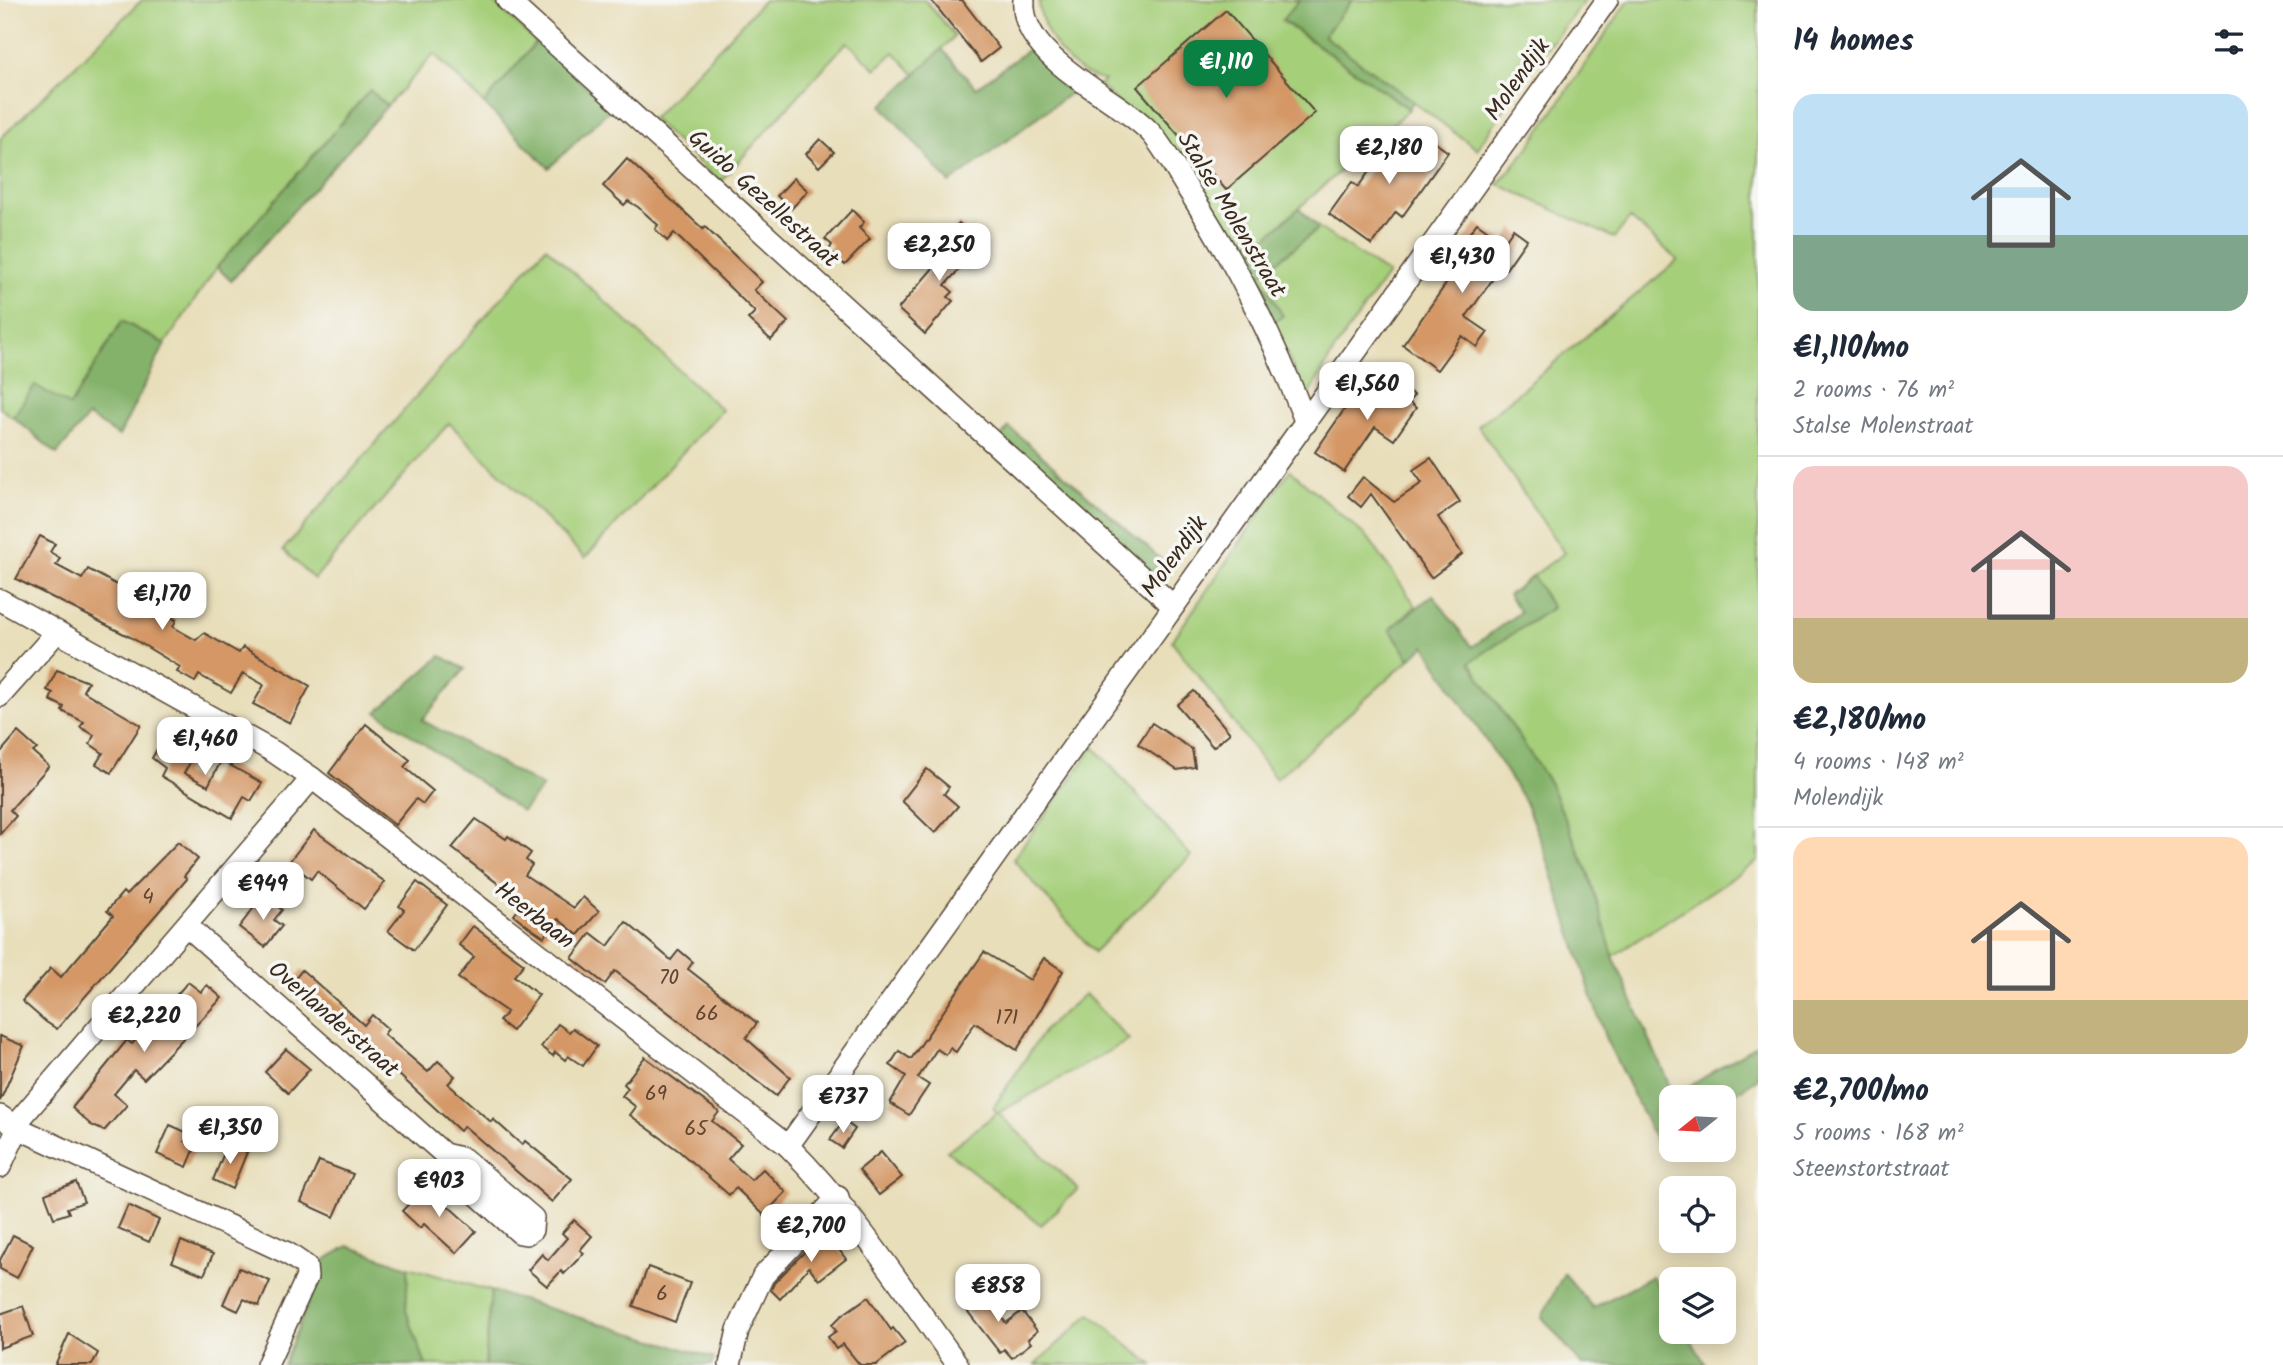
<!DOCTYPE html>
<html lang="en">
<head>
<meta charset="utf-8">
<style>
  :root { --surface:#fff; --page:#f6f6f7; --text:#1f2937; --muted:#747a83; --line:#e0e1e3; --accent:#0b8043 }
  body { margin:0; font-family:Kalam,sans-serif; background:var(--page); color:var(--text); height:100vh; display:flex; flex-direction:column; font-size:26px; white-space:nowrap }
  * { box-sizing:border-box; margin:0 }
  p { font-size:23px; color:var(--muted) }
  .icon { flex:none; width:38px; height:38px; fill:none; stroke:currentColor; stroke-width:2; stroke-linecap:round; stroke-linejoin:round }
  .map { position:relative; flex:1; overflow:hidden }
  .sheet { display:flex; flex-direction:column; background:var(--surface); width:525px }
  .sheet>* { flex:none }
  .needle { width:46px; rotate:252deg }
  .controls { position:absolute; left:1659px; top:1085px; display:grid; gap:14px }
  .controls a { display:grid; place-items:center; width:77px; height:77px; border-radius:14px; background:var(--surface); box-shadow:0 4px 18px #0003; font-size:35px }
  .price { position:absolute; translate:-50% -60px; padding:0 16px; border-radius:14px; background:#fff; color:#222; font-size:23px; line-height:46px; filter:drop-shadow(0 2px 4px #0008) }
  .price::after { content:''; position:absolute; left:50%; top:42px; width:21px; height:16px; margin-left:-10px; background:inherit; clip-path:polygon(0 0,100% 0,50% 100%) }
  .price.current { background:var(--accent); color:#fff }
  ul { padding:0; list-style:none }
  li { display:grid; align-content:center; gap:14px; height:371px; padding:0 35px }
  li+li { border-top:2px solid var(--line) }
  li span { display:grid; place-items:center; height:217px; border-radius:21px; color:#555 }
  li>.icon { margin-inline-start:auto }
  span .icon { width:126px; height:126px; fill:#fffc; stroke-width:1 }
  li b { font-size:30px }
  h2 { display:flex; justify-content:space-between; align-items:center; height:84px; padding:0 35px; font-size:30px }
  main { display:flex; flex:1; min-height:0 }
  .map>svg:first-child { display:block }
  .green { fill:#a6cf7a; stroke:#707c4c; stroke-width:2 }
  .forest { fill:#84b26a; stroke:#606e44; stroke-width:2 }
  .building { fill:#d49765 }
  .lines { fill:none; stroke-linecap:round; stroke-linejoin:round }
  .minor-casing { stroke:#554535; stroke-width:24 }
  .minor { stroke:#fff; stroke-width:21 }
  .labels { text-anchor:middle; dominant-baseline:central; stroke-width:7; stroke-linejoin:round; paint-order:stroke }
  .number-label { font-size:21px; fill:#614530 }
  .street-label { font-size:24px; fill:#3b2a1e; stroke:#f6f6f2 }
</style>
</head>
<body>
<main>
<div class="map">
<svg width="1758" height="1365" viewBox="0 0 1758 1365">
  <rect width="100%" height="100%" fill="#f6f6f2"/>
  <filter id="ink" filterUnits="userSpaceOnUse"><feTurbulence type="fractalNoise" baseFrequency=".0143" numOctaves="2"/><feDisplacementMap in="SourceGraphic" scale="14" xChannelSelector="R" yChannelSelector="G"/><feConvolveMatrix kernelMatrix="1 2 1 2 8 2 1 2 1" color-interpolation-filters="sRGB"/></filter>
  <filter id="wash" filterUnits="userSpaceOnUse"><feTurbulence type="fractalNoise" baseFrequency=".00686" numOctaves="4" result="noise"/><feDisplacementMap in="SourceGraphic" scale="28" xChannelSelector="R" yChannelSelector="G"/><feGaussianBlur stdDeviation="1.57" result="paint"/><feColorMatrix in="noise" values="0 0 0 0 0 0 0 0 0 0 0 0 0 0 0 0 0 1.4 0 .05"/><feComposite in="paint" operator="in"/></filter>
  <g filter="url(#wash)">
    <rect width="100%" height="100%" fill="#e8deba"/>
    <!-- green -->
    <g class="green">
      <polygon points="142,0 491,0 536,42 484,104 434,54 387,106 370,90 217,267 165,344 122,321 70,407 35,385 13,417 0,408 0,139"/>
      <polygon points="764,0 925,0 955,36 915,75 894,52 876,69 847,42 720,182 652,119"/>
      <path d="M 1039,0 L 1299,0 L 1282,21 L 1409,109 L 1239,262 L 1170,150 L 1099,85 L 1104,80 C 1072,77 1039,32 1039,0 Z"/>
      <polygon points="1352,0 1585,0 1535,63 1477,149 1324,36"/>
      <polygon points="1629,0 1758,0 1758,861 1613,956 1588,872 1550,784 1470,662 1552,608 1533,576 1564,553 1478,426 1678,260 1630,218 1614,238 1498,184 1526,151"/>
      <polygon points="1319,228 1388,274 1335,349 1307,398 1272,323 1282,316 1260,275"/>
      <polygon points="546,247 722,410 585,558 449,423 314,579 283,550"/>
      <polygon points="1290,470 1369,539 1416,606 1390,629 1410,659 1276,779 1172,641"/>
      <polygon points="1094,747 1191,856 1094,952 1013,859"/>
      <polygon points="1085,994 1129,1040 998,1113 1078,1189 1041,1225 947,1151 997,1113 993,1108 1045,1029"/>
      <polygon points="408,1267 491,1291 485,1365 426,1365 406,1311"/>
      <polygon points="1090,1314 1153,1365 1035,1365"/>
    </g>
    <!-- forest -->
    <g class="forest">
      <polygon points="1299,0 1352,0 1324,36 1413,101 1409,109 1282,20"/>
      <polygon points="536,42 611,108 549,168 484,104"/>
      <polygon points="1033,46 1077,88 950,183 882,106 942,49 976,88"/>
      <polygon points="370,90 387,106 231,281 217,267"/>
      <polygon points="1299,208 1319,228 1260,275 1283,316 1272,323 1239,262"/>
      <polygon points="122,321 165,344 119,436 88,416 57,454 13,417 35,385 70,406"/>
      <polygon points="1009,427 1163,561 1151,572 1000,438"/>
      <polygon points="1533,576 1552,608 1470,662 1550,784 1588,872 1613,956 1674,1096 1758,1044 1758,1078 1724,1101 1724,1097 1671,1097 1671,1135 1658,1145 1605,1037 1543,846 1524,800 1425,646 1410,659 1390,629 1433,595 1472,647 1520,612 1508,595"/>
      <polygon points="441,656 465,669 422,720 543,787 522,811 377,712"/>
      <polygon points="348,1246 408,1267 406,1311 426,1365 283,1365 325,1260"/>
      <polygon points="1564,1273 1593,1308 1652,1276 1671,1308 1671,1332 1686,1332 1706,1365 1582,1365 1542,1317"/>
      <polygon points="491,1291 714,1358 712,1365 485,1365"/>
    </g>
    <g id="blocks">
      <!-- building -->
      <g class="building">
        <polygon points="931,0 962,0 999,48 981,62"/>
        <polygon points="1226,10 1315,113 1226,190 1137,87"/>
        <polygon points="1413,127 1448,152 1402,217 1396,212 1372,245 1329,214 1352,182 1358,187 1390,142 1398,148"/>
        <polygon points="820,139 834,152 819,167 806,154"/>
        <polygon points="627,159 703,229 705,227 762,282 754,290 788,322 771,340 748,319 755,312 674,233 667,241 655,229 658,225 638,207 628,201 624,205 603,186"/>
        <polygon points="794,178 808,191 791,209 777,196"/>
        <polygon points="852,210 864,222 859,228 870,239 845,265 829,250 832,245 825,239"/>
        <polygon points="959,223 982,244 945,285 953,292 948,297 953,301 925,334 898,309 957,240 950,233"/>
        <polygon points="1477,223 1504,242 1513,229 1527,239 1506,269 1502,266 1466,317 1488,332 1477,347 1462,336 1437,370 1403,345 1453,274 1444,267"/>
        <polygon points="1382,373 1414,395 1409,402 1416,408 1394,440 1375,427 1344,472 1315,452 1351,400 1360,406"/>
        <polygon points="1431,458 1460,502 1438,517 1462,554 1431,578 1371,494 1361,507 1348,496 1363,477 1394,502 1422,483 1413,470"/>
        <polygon points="40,536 55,544 50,552 60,558 56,565 82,579 88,569 126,590 128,587 151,600 148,604 176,620 173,627 196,640 204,633 239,653 243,647 310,686 290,723 253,704 264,685 243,673 231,693 199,675 195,682 177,672 180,667 130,637 16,579"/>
        <polygon points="57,670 88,682 83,691 141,725 111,773 96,764 103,753 90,744 94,735 80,727 84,722 62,711 64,707 50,700 53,693 47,690"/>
        <polygon points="1194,691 1230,733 1213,747 1177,705"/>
        <polygon points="1152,723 1192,749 1195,767 1177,770 1138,744"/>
        <polygon points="366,724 410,760 404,767 433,791 423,804 416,799 395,825 329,773"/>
        <polygon points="168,731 198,749 184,773 208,786 220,763 226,763 262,783 251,801 244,797 232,818 161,776 165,768 152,758"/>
        <polygon points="18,732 37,749 33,752 49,766 10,810 16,816 0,834 0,753"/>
        <polygon points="927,769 949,787 944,794 958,806 935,833 902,801"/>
        <polygon points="476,819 506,839 508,836 531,853 526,860 532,865 525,875 574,908 583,897 599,911 578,935 558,919 544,937 529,927 514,915 523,903 452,848"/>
        <polygon points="314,830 385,882 364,909 317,871 311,879 289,862"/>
        <polygon points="178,842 198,859 184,876 187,879 57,1029 46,1022 22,1001 51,968 61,977 113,916 107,911 123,892 126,895"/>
        <polygon points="417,882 447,905 414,950 388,931 404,910 399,906"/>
        <polygon points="264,895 282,910 274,920 282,926 265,947 239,927"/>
        <polygon points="626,922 671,960 679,950 693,962 688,969 757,1023 746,1038 790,1077 776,1096 615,971 605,984 572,958 591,933 608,946"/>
        <polygon points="473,926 524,964 514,976 539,995 512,1031 499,1021 507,1012 458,978 474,957 459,945"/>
        <polygon points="984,952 1030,980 1044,958 1063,971 1017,1050 975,1023 956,1052 950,1048 946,1055 937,1049 918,1078 929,1085 909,1115 890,1103 906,1076 890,1065 899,1051 911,1059"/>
        <polygon points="302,970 364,1025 372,1015 388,1029 384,1034 428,1072 438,1061 455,1076 448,1084 491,1122 493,1119 522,1145 525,1141 572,1179 552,1202 464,1126 460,1131 371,1049 289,986"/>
        <polygon points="188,982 201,992 207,985 222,998 144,1079 134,1070 114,1094 127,1105 104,1131 91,1125 72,1108 127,1040 132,1044"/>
        <polygon points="558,1024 569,1032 573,1028 597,1046 583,1066 568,1056 565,1060 555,1052 553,1056 541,1047"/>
        <polygon points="0,1036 24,1046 0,1101"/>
        <polygon points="286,1049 310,1069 288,1093 265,1072"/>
        <polygon points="645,1057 719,1112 712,1121 741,1144 728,1159 751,1180 763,1169 786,1192 764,1215 736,1188 729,1195 679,1151 630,1115 636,1107 622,1096 628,1088 624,1084"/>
        <polygon points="844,1121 855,1129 842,1148 830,1140"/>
        <polygon points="170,1125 188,1133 185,1141 196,1146 187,1167 157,1154"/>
        <polygon points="228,1143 247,1152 232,1189 213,1180"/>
        <polygon points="881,1152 902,1177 879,1195 859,1170"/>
        <polygon points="319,1161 353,1174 334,1217 301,1202"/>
        <polygon points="76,1182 84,1202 67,1208 69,1213 54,1218 45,1194"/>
        <polygon points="426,1186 476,1231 456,1253 424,1224 420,1228 402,1211"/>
        <polygon points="128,1205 159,1220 149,1242 118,1228"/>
        <polygon points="574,1220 592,1236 580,1250 584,1253 564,1274 561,1271 547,1286 528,1270 542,1254 548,1260 567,1238 562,1233"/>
        <polygon points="825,1231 846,1259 819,1280 809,1267 780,1299 771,1290 774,1283"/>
        <polygon points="13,1235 33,1245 17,1278 0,1269 0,1260"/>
        <polygon points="181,1241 213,1254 204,1275 172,1262"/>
        <polygon points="648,1267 690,1283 675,1322 633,1306"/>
        <polygon points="239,1268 270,1281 259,1306 244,1299 238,1311 223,1304"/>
        <polygon points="976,1285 1006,1323 1022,1311 1037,1331 1028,1339 1031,1343 1012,1358 1004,1349 1000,1353 958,1299"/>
        <polygon points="868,1297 891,1330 893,1328 905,1343 876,1365 860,1365 843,1344 836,1349 828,1337 836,1331 832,1325 841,1316"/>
        <polygon points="23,1306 33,1336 0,1348 0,1314"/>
        <polygon points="69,1334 98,1353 92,1365 55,1365"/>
      </g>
    </g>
  </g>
  <g filter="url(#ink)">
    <use href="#blocks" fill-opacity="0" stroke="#554535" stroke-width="2"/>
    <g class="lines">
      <defs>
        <g id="minor">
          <polyline points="507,0 1172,605"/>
          <path d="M 1024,0 C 1019,59 1117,96 1151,133 C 1166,150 1177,173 1189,191 C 1237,265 1275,341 1306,423"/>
          <path d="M 0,600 L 274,752 L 312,778 L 788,1146 C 855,1213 902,1288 958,1365"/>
          <polyline points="0,696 57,632"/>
          <polyline points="187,926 444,1154 453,1173 520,1233 526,1234 532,1230 533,1218 464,1159 444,1154"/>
          <polyline points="0,1116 18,1128 287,1253 306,1266 307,1277 267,1365"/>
          <polyline points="15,1125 312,778"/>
          <polyline points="788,1146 1607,0"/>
          <polyline points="0,1167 18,1128"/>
          <polyline points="730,1365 738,1330 763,1276 838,1197"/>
        </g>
      </defs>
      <!-- minor casing -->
      <use href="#minor" class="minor-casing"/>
      <!-- minor -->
      <use href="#minor" class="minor"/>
    </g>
  </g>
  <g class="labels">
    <!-- number labels -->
    <g class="number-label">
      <text x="148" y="897">4</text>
      <text x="669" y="978">70</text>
      <text x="707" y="1014">66</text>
      <text x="1007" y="1018">171</text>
      <text x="656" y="1094">69</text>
      <text x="696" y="1129">65</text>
      <text x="662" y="1294">6</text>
    </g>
    <!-- street labels -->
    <g class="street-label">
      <text transform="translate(1518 80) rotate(-55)">Molendijk</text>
      <text transform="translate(763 199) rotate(42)">Guido Gezellestraat</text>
      <text transform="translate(1231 215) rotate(59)">Stalse Molenstraat</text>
      <text transform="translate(1175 557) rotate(-54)">Molendijk</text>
      <text transform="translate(534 916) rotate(38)">Heerbaan</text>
      <text transform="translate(333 1020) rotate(41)">Overlanderstraat</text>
    </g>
  </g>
</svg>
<div class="controls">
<a><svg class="needle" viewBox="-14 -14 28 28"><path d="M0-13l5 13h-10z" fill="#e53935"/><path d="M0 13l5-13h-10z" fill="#747a83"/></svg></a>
<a><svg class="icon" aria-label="locate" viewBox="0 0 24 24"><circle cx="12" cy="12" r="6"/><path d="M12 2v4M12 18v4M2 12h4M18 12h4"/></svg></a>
<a><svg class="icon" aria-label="layers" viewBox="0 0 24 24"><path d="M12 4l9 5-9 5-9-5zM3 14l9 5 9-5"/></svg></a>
</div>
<b class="price current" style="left:1226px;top:100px">€1,110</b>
<b class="price" style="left:1389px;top:186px">€2,180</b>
<b class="price" style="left:939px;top:283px">€2,250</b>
<b class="price" style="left:1462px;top:295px">€1,430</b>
<b class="price" style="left:1367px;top:422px">€1,560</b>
<b class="price" style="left:162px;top:632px">€1,170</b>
<b class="price" style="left:205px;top:777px">€1,460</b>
<b class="price" style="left:263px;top:922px">€949</b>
<b class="price" style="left:144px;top:1054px">€2,220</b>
<b class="price" style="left:843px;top:1135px">€737</b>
<b class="price" style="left:230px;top:1166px">€1,350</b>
<b class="price" style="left:439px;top:1219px">€903</b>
<b class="price" style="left:811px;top:1264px">€2,700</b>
<b class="price" style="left:998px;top:1324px">€858</b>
</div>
<section class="sheet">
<h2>14 homes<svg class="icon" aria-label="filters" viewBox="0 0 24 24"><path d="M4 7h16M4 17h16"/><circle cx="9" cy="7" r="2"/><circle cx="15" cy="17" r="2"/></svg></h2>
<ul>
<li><span style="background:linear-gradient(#bfe0f5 65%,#7fa58c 0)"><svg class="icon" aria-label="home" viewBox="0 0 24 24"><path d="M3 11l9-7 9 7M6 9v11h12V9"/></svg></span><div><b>€1,110/mo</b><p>2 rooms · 76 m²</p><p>Stalse Molenstraat</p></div></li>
<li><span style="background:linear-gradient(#f6c9c9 70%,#c2b280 0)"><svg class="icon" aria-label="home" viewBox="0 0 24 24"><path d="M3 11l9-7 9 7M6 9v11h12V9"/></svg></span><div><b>€2,180/mo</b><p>4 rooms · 148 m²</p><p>Molendijk</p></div></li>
<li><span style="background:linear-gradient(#ffd9b3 75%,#c2b280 0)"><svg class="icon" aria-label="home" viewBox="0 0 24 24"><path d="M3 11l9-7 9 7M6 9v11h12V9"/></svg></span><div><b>€2,700/mo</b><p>5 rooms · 168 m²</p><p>Steenstortstraat</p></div></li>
</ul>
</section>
</main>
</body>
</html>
